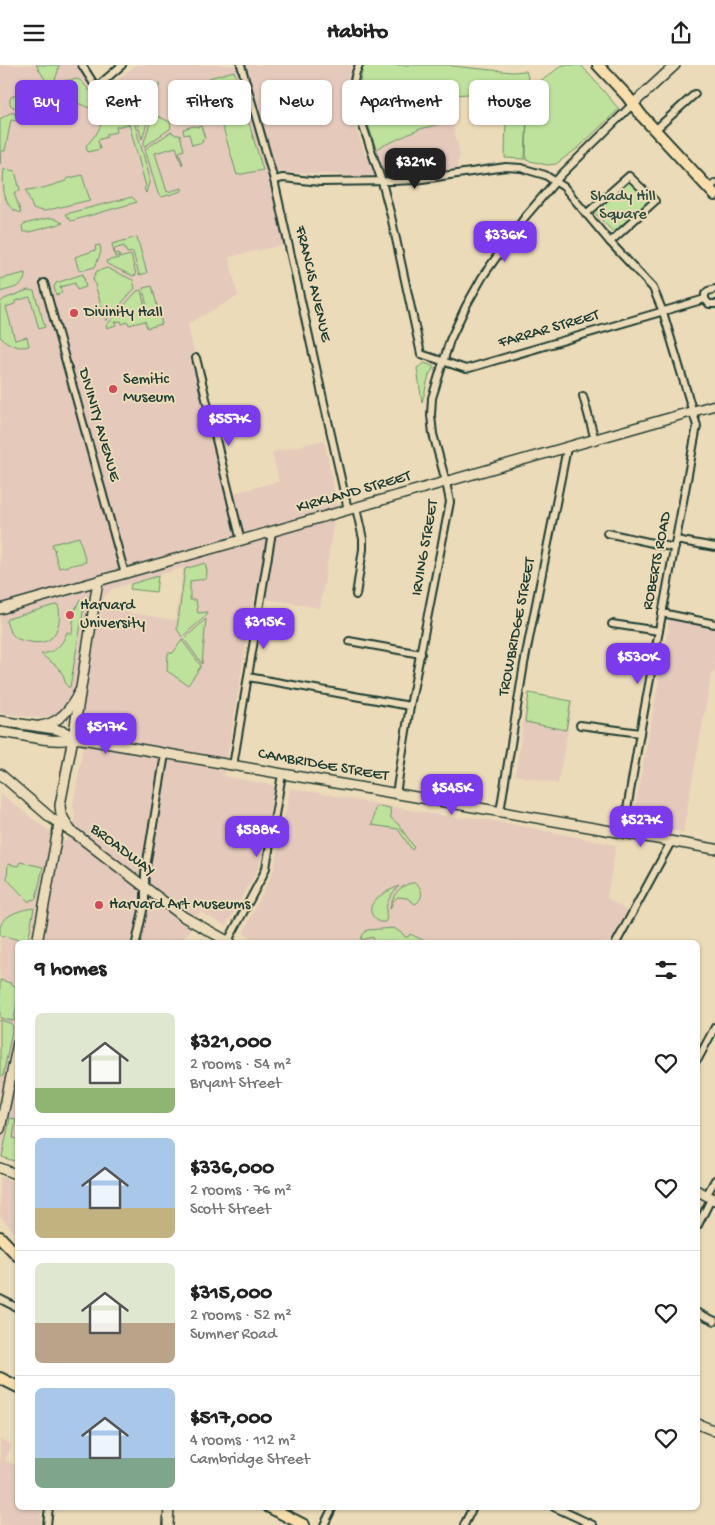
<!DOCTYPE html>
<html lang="en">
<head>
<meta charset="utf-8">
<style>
  :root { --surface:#fff; --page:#f2f2f2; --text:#222; --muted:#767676; --line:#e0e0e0; --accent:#7c3aed }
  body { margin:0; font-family:"Gochi Hand",sans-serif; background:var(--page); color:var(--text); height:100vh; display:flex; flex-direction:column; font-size:19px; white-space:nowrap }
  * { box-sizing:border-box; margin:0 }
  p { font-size:16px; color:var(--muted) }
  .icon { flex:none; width:28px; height:28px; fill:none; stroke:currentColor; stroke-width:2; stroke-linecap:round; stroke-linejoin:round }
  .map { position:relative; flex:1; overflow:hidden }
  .details { position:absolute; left:15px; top:875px; width:685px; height:570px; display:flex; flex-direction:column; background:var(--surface); border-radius:8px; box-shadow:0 1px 4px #0004 }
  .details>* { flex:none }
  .hud { position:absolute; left:15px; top:15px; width:685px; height:45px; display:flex; gap:10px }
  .price { position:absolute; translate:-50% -42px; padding:0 11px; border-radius:10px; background:var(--accent); color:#fff; font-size:16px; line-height:32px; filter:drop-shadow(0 1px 2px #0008) }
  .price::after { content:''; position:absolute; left:50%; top:30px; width:15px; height:11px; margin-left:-8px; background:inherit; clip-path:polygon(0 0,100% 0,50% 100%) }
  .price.selected { background:#222; color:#fff }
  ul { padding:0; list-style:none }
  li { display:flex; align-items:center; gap:15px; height:125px; padding:0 20px }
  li+li { border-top:1px solid var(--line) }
  li span { display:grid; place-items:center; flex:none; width:140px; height:100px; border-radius:8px; color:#555 }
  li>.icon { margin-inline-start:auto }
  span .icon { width:60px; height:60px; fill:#fffc; stroke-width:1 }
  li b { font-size:21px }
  h2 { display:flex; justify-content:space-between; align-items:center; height:60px; padding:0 20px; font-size:21px }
  .pill { padding:0 18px; border-radius:8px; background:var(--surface); box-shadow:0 1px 4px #0004; font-size:18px; line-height:45px }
  .pill.selected { background:var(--accent); color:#fff }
  header { display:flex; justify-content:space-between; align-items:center; height:65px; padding:0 20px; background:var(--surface); font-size:22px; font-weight:700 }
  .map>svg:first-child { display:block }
  .built { fill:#e5cabc; fill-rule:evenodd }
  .green { fill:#bee29c; stroke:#6e9068 }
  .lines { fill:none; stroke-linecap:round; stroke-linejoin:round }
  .minor-casing { stroke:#1f3d34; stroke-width:10 }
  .tertiary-casing { stroke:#1f3d34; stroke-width:12 }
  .secondary-casing { stroke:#1f3d34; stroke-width:12 }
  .primary-casing { stroke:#1f3d34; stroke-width:14 }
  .minor { stroke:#ecdbb8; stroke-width:6 }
  .tertiary { stroke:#ecdbb8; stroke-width:9 }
  .secondary { stroke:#ecdbb8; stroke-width:9 }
  .primary { stroke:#f9deab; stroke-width:10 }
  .poi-dot { fill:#d1495b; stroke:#ecdbb8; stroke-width:2 }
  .labels { text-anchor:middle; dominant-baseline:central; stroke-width:4; stroke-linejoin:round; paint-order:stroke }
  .park-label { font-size:16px; fill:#2f4e3e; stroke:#ecdbb8 }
  .street-label { font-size:16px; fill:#1f3d34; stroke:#ecdbb8 }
  .poi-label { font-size:16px; fill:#1f3d34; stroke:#ecdbb8; text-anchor:start }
</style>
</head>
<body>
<header><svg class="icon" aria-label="menu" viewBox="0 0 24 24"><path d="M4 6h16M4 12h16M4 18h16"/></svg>Habito<svg class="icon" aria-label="share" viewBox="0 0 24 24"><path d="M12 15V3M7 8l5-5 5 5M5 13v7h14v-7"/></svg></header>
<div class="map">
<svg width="715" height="1460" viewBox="0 0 715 1460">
  <rect width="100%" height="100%" fill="#ecdbb8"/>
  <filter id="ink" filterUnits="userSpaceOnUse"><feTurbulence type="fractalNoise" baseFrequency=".02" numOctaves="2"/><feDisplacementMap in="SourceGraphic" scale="10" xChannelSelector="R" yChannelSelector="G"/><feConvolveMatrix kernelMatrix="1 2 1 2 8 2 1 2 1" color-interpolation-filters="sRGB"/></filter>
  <g filter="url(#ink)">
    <!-- built -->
    <g class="built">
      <path d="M 0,0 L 76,0 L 92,25 L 94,26 L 97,26 L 110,17 L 112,19 L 136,0 L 351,0 L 346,21 L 346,35 L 365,89 L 420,64 L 452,56 L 460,90 L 457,98 L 458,103 L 431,107 L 363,111 L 282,107 L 269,109 L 284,180 L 229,192 L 238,231 L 188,259 L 194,287 L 192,290 L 226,430 L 279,416 L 272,387 L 324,375 L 337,437 L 320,543 L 254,532 L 224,711 L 272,720 L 274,722 L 260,800 L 226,861 L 200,847 L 182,877 L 18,878 L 17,1098 L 0,1092 L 0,728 L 45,763 L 66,777 L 75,755 L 73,740 L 81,694 L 85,661 L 50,651 L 42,653 L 0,648 ZM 183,503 L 175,555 L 103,543 L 103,536 L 105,531 L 112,524 Z"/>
      <polygon points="670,554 715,563 715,606 712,606 683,767 635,759 633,754"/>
      <polygon points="528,628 573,636 558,719 515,710"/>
      <polygon points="290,723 455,753 469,752 507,758 616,780 607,833 627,846 610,877 260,878 243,868 274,804"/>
      <polygon points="0,1112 17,1118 17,1171 0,1151"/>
      <polygon points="0,1374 12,1380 5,1395 17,1401 18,1442 42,1443 40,1460 0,1460"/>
    </g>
    <!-- green -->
    <g class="green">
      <path d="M 36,0 L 59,0 C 56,18 51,27 31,25 L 29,23 L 48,19 Z"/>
      <polygon points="365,0 451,0 452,1 512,7 526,6 531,22 548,11 562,0 581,0 619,44 578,83 556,99 547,100 526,95 527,47 525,94 505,93 506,47 502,47 501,51 495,27 454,30 456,37 452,38 456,50 452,56 420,64 376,84 363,43 359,22 363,2"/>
      <polygon points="234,6 244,41 219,48 209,13"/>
      <path d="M 77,14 C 84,16 85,23 92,27 C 97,30 101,24 106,24 C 113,24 122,31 128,35 L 149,110 L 149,118 L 146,128 L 144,124 L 146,121 L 145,118 L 129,59 L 116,62 L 117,67 L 106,69 L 107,72 L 98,75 L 100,84 L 88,87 L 86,81 L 97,68 L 106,50 L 75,37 L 56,20 L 62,16 Z"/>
      <polygon points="160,18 151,45 130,34 129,28"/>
      <path d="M 56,23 L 66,32 L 61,42 L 56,38 C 47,50 35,57 20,56 L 18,46 C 40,41 44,45 56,23 Z"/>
      <path d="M 22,28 L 41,29 L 44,35 C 37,42 3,50 11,32 Z"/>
      <path d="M 191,33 L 192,38 L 195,37 L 199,51 L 194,52 L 191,55 L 180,58 C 178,47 179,37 191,33 Z"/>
      <polygon points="131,37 150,48 142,74"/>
      <polygon points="245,45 263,105 237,110 220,53"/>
      <polygon points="10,48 15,48 18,56 11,55 5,86 1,86 0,99 0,54"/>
      <polygon points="153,49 170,57 171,63 144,82 144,77"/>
      <polygon points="194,61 198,62 201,61 205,73 202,74 203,77 192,80 189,69 184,70 183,64"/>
      <polygon points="171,67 176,70 180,70 184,85 179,87 183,99 182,100 176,82 155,88 167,127 182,123 182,126 162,132 158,129 145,84"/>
      <path d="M 4,104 L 15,106 L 20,125 L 14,128 L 21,148 C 3,145 2,120 4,104 Z"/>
      <polygon points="82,110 90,135 44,146 33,144 26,125 43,123 66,116 66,114"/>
      <polygon points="629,112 652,137 616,170 593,146"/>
      <polygon points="132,132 137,137 71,156 65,149"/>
      <polygon points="49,153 53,153 63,158 29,167 23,167 22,161 24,159"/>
      <polygon points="137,172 147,208 139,210 133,187 127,188 124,181 114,184 115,189 119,188 120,191 115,192 112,179"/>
      <polygon points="100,180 101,187 95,202 79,206 75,192 96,185 95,181"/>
      <polygon points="131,190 136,210 133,211 107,199 106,196"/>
      <polygon points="107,203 133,215 135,223 106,256 93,213 97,206"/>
      <path d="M 25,208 C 26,223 11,223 0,227 L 0,214 Z"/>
      <polygon points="83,209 86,222 77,225 75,218 60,222 62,228 56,230 54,222 56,218"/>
      <polygon points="152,221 162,259 147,263 145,256 129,260 128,257 122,259 121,256 115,257 116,260 107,263 106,261 137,226 141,225 145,242 147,242 143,223"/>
      <path d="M 28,225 L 34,226 L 45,262 L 39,264 L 30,232 L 15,236 L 15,239 L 6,242 L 15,275 L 27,272 L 29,281 C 17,284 10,280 0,272 L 0,238 L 4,234 Z"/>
      <polygon points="425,298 434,302 429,310 422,338 417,303"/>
      <polygon points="79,472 86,497 59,503 54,486 56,485 54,485 52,479"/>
      <polygon points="205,498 207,506 206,514 190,516 190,535 196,535 198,548 207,547 207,550 182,572 177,564 185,504"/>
      <polygon points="158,511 156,527 130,524 131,519"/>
      <path d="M 80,534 C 85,538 83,542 83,548 L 70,622 L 68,622 C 64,618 65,613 62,608 C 57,599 48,596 41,589 C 55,588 63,579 67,567 L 72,569 L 74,547 Z"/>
      <path d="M 55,540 L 58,540 C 62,553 58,574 43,577 C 39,578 35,578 31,577 C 24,576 17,575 13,570 C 9,567 8,561 6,556 L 7,554 Z"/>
      <polygon points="206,554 202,599 184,574"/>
      <polygon points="182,575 201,601 188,620 167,606 168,588 173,588"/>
      <polygon points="529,628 571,636 566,665 525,657"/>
      <polygon points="377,741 390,743 391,753 398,759 414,782 412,785 398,764 372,760 375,743"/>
      <polygon points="20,797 43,802 36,834 30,835 29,837 7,814 8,799 18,801"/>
      <path d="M 411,818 L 416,818 C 423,824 424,834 415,839 L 407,833 L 398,832 L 393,836 L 390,844 C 391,832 399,821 411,818 Z"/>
      <path d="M 399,821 C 392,828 387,835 386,845 C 386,850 388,853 385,857 L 379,857 C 357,841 384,827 399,821 Z"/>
      <path d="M 34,843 L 28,877 L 0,870 C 0,868 0,865 0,862 C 4,849 23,844 34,843 Z"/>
      <polygon points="394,863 403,869 405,872 408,872 410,869 427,877 374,877 373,872 361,875 362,871 367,865"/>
      <polygon points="0,915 11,918 10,919 17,921 17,937 14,956 0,953"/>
      <polygon points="0,955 10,958 13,961 3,1011 0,1011"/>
      <polygon points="10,1053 16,1054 13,1073 17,1074 17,1097 2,1092"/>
    </g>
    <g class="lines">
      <defs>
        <g id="minor">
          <polyline points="82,0 94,19 99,20 122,0"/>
          <polyline points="241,0 274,115 348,445"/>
          <path d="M 359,0 C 353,12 353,22 354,35 L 382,117 L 391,151 L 421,289 L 466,304 L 705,234"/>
          <polyline points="655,65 695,29"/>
          <polyline points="274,115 283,113 320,117 392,116 415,115 506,102 521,103 545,110 564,122 610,177 653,223 663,247 697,361 640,668 623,768"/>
          <polyline points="709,124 715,118"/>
          <polyline points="586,149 629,111 655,136 610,177"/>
          <polyline points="44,218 125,509"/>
          <polyline points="705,234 705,229 708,226 715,224"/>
          <polyline points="705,234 709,239 715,239"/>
          <polyline points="196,293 241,476"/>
          <polyline points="583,331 595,375"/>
          <polyline points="607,468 675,483"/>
          <polyline points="676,475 715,482"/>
          <polyline points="356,530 363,484 363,474 356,443"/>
          <polyline points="662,548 715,559"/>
          <polyline points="612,559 659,566"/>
          <polyline points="349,576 421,589"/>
          <polyline points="248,612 410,641"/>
          <polyline points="580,660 640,668"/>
          <polyline points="233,701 272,467"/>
          <polyline points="396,729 410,641 450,437 446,417 433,369 431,350 432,333 450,275 466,241 483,211 525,152 561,110 633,39"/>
          <polyline points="500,747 524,599 567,383"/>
          <polyline points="228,876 262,812 266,803 282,709"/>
          <polyline points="136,878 145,836 145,808 165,689"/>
          <polyline points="616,878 671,777"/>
          <polyline points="698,994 715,962"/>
          <polyline points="706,1131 715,1115"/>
          <polyline points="698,1160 711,1134"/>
          <polyline points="0,1234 18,1243"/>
          <polyline points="698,1248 715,1256"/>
          <polyline points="554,1442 593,1460"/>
          <polyline points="47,1460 49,1442"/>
          <polyline points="324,1460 333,1442"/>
          <polyline points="464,1460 473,1442"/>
        </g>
        <g id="tertiary">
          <polyline points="633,39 675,0"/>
          <polyline points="0,544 98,516"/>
          <path d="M 40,661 C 60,658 71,644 79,627"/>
          <polyline points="0,1103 18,1110"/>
          <polyline points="698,1359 715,1366"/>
        </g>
        <g id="secondary">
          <polyline points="0,656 55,664 65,667 73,673 88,675 715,784"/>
          <path d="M 0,667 C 20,669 55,680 73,673"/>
          <polyline points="0,709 51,753 77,770 172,843 184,852 231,878"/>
          <polyline points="71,766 61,749 60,740 73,673 98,516 715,340"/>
          <polyline points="37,878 59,759"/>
          <polyline points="0,1064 18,978"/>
          <polyline points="698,1126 715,1135"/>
          <polyline points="168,1460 169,1442"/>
        </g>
        <g id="primary">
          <polyline points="598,0 627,31 641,50 715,130"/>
          <polyline points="0,1172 18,1191"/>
          <polyline points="0,1313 18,1322"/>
          <polyline points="269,1442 304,1460"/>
        </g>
      </defs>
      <!-- minor casing -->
      <use href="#minor" class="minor-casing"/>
      <!-- tertiary casing -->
      <use href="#tertiary" class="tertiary-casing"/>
      <!-- secondary casing -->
      <use href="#secondary" class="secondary-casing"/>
      <!-- primary casing -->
      <use href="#primary" class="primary-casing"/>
      <!-- minor -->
      <use href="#minor" class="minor"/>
      <!-- tertiary -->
      <use href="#tertiary" class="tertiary"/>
      <!-- secondary -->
      <use href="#secondary" class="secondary"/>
      <!-- primary -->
      <use href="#primary" class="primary"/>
    </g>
  </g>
  <!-- markers -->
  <g class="poi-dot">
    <circle cx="74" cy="248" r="5"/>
    <circle cx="113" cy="324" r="5"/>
    <circle cx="70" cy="550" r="5"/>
    <circle cx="99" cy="840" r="5"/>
  </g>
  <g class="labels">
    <!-- park labels -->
    <g class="park-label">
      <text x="623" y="132">Shady Hill<tspan x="623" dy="18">Square</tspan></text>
    </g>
    <!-- street labels -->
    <g class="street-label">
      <text transform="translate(312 219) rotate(77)">FRANCIS AVENUE</text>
      <text transform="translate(549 265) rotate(-16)">FARRAR STREET</text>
      <text transform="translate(98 360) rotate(74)">DIVINITY AVENUE</text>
      <text transform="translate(354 428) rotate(-16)">KIRKLAND STREET</text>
      <text transform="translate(426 483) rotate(-80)">IRVING STREET</text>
      <text transform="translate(658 496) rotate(-79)">ROBERTS ROAD</text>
      <text transform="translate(518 562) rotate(-79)">TROWBRIDGE STREET</text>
      <text transform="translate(323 701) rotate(10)">CAMBRIDGE STREET</text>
      <text transform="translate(122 786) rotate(37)">BROADWAY</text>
    </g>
    <!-- poi labels -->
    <g class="poi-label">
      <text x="84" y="248">Divinity Hall</text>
      <text x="123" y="315">Semitic<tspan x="123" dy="18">Museum</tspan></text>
      <text x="80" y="541">Harvard<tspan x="80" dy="18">University</tspan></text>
      <text x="109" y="840">Harvard Art Museums</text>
    </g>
  </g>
</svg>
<b class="price selected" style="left:415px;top:125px">$321K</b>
<b class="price" style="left:505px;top:198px">$336K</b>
<b class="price" style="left:229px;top:382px">$557K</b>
<b class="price" style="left:264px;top:585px">$315K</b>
<b class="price" style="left:638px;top:620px">$530K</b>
<b class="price" style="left:106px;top:690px">$517K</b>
<b class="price" style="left:452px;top:751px">$545K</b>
<b class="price" style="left:641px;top:783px">$527K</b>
<b class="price" style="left:257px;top:793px">$588K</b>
<div class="hud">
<a class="pill selected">Buy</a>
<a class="pill">Rent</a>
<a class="pill">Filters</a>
<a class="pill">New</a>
<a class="pill">Apartment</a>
<a class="pill">House</a>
</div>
<section class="details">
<h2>9 homes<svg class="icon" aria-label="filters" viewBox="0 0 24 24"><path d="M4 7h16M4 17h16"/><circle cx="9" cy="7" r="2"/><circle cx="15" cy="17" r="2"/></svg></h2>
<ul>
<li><span style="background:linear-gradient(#dfe7d0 75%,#8fb573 0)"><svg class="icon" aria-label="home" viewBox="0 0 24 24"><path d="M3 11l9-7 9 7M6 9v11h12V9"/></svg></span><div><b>$321,000</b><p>2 rooms · 54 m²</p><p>Bryant Street</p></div><svg class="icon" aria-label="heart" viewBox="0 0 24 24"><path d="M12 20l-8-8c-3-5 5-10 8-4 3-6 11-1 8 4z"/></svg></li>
<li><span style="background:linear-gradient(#a9c7e8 70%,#c2b280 0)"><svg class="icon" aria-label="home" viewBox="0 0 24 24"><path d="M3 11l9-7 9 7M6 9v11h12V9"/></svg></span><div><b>$336,000</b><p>2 rooms · 76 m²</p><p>Scott Street</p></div><svg class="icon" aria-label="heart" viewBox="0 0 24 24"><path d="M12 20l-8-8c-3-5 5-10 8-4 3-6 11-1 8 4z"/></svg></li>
<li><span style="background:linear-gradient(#dfe7d0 60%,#b9a48a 0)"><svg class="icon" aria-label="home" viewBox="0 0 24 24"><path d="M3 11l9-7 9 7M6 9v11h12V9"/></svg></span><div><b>$315,000</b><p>2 rooms · 52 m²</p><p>Sumner Road</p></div><svg class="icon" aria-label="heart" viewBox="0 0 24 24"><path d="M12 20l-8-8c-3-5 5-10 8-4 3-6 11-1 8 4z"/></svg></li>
<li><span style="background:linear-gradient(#a9c7e8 70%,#7fa58c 0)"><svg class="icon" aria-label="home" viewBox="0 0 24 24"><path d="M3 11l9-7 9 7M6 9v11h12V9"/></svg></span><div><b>$517,000</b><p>4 rooms · 112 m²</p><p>Cambridge Street</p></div><svg class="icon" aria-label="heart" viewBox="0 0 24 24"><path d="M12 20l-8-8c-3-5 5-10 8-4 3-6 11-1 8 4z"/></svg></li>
</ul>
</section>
</div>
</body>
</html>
